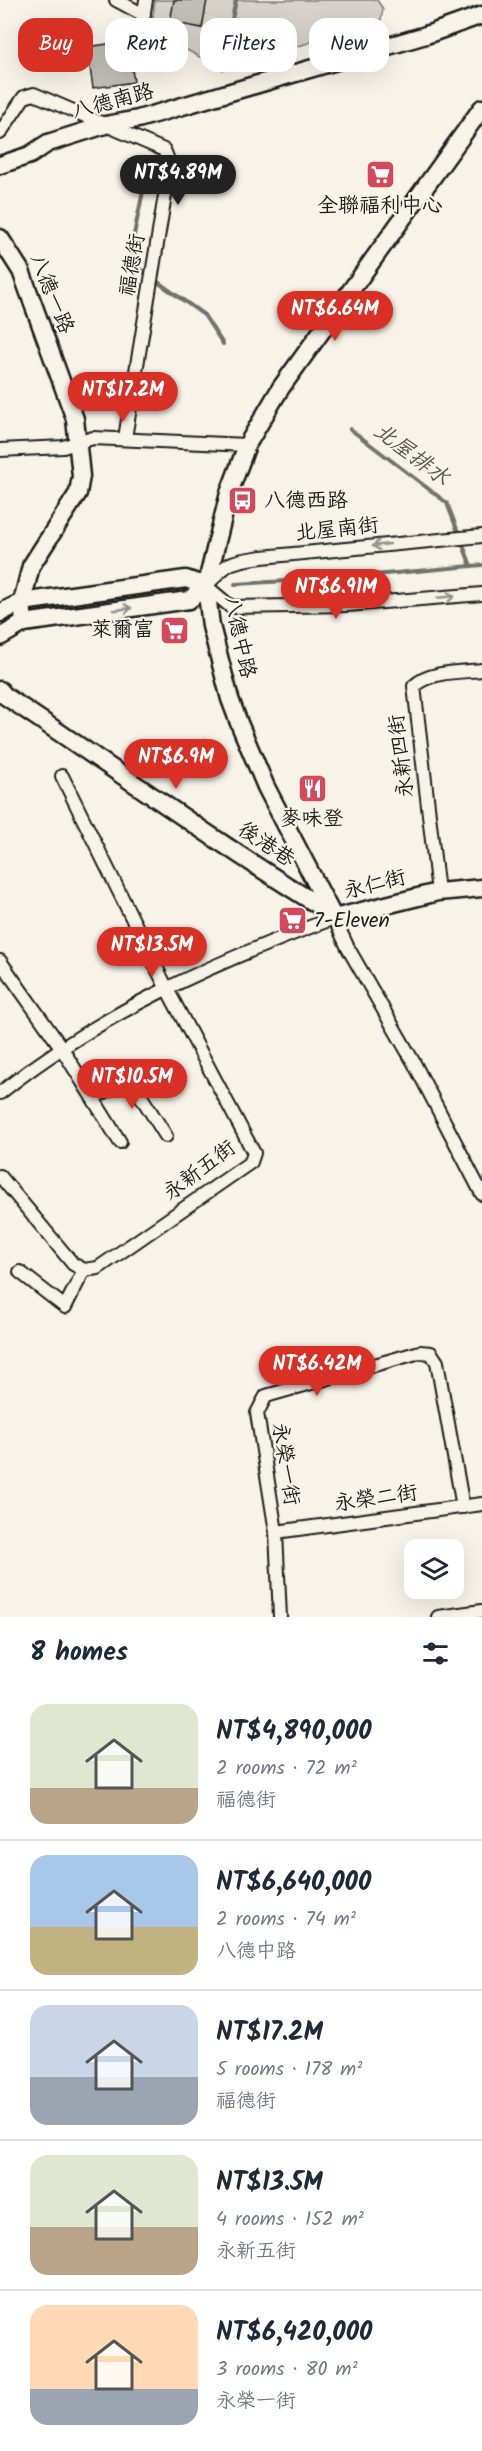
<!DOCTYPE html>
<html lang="en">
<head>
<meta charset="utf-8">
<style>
  :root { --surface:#fff; --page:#f6f6f7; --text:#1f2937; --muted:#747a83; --line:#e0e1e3; --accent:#d93025 }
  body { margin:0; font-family:Kalam,"LXGW WenKai TC",sans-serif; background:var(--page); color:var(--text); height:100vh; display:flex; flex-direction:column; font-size:22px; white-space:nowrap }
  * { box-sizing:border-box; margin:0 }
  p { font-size:20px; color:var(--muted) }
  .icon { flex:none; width:33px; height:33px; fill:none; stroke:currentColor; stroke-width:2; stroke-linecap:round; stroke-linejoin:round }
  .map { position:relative; height:1617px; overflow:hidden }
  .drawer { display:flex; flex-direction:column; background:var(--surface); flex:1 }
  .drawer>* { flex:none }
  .top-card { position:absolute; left:18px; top:18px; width:447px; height:54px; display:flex; gap:12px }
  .tools { position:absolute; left:404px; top:1539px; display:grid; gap:12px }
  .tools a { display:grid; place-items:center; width:60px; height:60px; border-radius:12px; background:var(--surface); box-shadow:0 6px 24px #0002; font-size:30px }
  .price { position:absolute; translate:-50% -51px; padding:0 14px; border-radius:21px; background:var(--accent); color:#fff; font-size:20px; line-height:39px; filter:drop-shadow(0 2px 3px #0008) }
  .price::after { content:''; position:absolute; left:50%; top:36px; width:18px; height:14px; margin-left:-9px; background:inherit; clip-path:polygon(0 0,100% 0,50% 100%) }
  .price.on { background:#222; color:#fff }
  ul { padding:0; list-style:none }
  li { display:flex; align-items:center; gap:18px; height:150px; padding:0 30px }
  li+li { border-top:2px solid var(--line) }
  li span { display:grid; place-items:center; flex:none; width:168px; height:120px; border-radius:18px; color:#555 }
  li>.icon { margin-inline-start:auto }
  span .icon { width:72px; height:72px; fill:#fffc; stroke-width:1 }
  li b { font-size:26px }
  h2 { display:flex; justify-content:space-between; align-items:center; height:72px; padding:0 30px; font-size:26px }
  .chip { padding:0 21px; border-radius:18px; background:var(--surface); box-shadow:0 6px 24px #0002; font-size:21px; line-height:54px }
  .chip.on { background:var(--accent); color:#fff }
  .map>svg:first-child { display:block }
  .green { fill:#d7d3cb; stroke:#7a7874; stroke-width:1.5 }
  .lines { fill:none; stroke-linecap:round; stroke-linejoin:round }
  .stream { stroke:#72716c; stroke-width:4 }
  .building { fill:#c0beb5; stroke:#1c1c1c; stroke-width:1.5 }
  .street-casing { stroke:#1c1c1c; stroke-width:16 }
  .secondary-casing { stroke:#1c1c1c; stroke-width:21 }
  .street { stroke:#f7f3e8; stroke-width:12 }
  .secondary { stroke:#f7f3e8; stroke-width:16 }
  .oneway { stroke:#94928c }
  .labels { text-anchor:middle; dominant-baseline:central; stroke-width:4.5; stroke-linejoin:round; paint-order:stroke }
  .street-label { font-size:21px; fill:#1c1c1c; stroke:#f7f3e8 }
  .poi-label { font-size:21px; fill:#1c1c1c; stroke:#f7f3e8 }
  .water-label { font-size:22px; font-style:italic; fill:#565452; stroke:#f7f3e8 }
</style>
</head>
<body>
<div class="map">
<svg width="482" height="1617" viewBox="0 0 482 1617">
  <rect width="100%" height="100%" fill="#f7f3e8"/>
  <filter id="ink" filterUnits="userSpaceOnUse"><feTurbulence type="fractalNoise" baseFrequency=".0167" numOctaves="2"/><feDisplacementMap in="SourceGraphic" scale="12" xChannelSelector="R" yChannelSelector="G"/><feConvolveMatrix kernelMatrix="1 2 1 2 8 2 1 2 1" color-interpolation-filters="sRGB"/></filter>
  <g filter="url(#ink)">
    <!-- green -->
    <polygon class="green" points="155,0 377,0 383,9 381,20 223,70 151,30"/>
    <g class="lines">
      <!-- stream -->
      <g class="stream">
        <polyline points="224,58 236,0"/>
        <polyline points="149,162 130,254 134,265 204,315 223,344"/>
        <polyline points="350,429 447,503 471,566"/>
        <polyline points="235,584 342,578 482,565"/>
      </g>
    </g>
    <!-- building -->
    <g class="building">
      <polygon points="174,0 207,0 202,28 170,22"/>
      <polygon points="128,41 134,82 93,88 87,47"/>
    </g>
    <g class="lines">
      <defs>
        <g id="street">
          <polyline points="116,0 144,15"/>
          <polyline points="139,41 146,0"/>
          <polyline points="0,133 24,97 34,94 164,150 170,165 125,438"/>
          <polyline points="0,450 63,447 93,438 247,445"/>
          <path d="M 482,536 L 262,557 C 228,562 229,561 206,586 L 231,607 L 347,605 L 482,594"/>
          <path d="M 438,892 L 414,686 C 429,671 461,672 482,670"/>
          <polyline points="0,961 61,1047 120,1142"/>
          <path d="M 0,1093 C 100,1013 215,962 334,918 L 348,948 L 414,1063 L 482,1194"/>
          <polyline points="93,1098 130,1079 166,1136"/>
          <polyline points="0,1176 73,1264 84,1270 98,1268 251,1162 254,1153 166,987 62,776"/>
          <polyline points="20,1272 65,1307 84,1270"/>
          <polyline points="276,1532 482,1504"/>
          <polyline points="280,1617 276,1532 257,1413 266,1396 420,1352 431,1353 437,1362 463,1507"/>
          <polyline points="438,1617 482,1611"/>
        </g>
        <g id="secondary">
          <polyline points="482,108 280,389 247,445 229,493 206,586 211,626 230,699 239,723 266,787 334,918 438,892 482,888"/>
          <polyline points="0,165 30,155 48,143 105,125 138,119 426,35 482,15"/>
          <polyline points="0,238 21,271 75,419 81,476 78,493 31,566 22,602 24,623"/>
          <polyline points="0,613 22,602 186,579 206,586"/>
          <polyline points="0,637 24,623 189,600 206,586"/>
          <path d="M 0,690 L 5,696 C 114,768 219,845 331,913"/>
        </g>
      </defs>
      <!-- street casing -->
      <use href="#street" class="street-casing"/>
      <!-- secondary casing -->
      <use href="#secondary" class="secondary-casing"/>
      <!-- street -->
      <use href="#street" class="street"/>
      <!-- secondary -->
      <use href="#secondary" class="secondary"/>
    </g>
    <!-- one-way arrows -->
    <defs><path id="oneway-shaft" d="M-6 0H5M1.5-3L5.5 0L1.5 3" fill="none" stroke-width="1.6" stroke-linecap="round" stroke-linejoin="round" transform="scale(1.5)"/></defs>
    <g class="oneway">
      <use href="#oneway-shaft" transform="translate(381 545) rotate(174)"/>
      <use href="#oneway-shaft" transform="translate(446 597) rotate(-5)"/>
      <use href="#oneway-shaft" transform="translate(123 609) rotate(-8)"/>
    </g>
  </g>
  <!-- icons -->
  <defs>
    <symbol id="supermarket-square" viewBox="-11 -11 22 22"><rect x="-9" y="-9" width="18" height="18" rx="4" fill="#d1495b" stroke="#f7f3e8"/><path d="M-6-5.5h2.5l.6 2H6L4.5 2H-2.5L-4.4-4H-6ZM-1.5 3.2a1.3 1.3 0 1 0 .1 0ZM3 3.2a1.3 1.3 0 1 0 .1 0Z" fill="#fff"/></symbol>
    <symbol id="bus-square" viewBox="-11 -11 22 22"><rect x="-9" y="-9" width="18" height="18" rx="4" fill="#d1495b" stroke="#f7f3e8"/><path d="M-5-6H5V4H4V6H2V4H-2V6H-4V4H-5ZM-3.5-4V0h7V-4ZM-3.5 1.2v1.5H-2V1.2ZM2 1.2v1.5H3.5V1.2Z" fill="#fff"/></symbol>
    <symbol id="restaurant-square" viewBox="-11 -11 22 22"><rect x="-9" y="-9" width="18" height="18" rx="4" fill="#d1495b" stroke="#f7f3e8"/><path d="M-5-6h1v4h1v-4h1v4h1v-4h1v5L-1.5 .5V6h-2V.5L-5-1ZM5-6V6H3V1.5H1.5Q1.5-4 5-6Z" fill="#fff"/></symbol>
  </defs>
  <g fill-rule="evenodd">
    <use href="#supermarket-square" x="364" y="158" width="33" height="33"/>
    <use href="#bus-square" x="226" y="484" width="33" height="33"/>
    <use href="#supermarket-square" x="158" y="614" width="33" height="33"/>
    <use href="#restaurant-square" x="296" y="772" width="33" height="33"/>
    <use href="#supermarket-square" x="276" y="904" width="33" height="33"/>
  </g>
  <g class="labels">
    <!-- street labels -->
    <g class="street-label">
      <text transform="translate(113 102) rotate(-15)">八德南路</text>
      <text transform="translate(133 265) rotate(-80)">福德街</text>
      <text transform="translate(51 294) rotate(68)">八德一路</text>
      <text transform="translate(337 530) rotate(-6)">北屋南街</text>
      <text transform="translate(239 637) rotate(78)">八德中路</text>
      <text transform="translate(402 756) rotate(-97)">永新四街</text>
      <text transform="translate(266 845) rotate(34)">後港巷</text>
      <text transform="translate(375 885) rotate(-14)">永仁街</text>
      <text transform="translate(200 1171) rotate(-37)">永新五街</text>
      <text transform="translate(285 1464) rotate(81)">永榮一街</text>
      <text transform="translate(376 1499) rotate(-8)">永榮二街</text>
    </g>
    <!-- poi labels -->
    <g class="poi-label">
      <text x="380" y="206">全聯福利中心</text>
      <text x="264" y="501" text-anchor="start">八德西路</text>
      <text x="154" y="630" text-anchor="end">萊爾富</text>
      <text x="312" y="819">麥味登</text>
      <text x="314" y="921" text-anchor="start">7-Eleven</text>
    </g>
    <!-- water labels -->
    <g class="water-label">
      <text transform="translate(411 455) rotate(37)">北屋排水</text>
    </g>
  </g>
</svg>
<div class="tools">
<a><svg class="icon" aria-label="layers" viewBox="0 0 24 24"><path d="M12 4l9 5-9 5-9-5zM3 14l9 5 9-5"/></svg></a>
</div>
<b class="price on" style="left:178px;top:206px">NT$4.89M</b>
<b class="price" style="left:335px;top:342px">NT$6.64M</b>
<b class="price" style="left:123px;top:423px">NT$17.2M</b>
<b class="price" style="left:336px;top:620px">NT$6.91M</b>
<b class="price" style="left:176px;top:790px">NT$6.9M</b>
<b class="price" style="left:152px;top:978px">NT$13.5M</b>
<b class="price" style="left:132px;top:1110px">NT$10.5M</b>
<b class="price" style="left:317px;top:1397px">NT$6.42M</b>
<div class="top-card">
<a class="chip on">Buy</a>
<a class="chip">Rent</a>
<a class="chip">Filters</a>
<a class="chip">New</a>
</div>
</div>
<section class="drawer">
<h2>8 homes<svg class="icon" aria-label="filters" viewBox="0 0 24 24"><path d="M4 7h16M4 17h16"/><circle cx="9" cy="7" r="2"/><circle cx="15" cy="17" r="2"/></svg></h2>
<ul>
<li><span style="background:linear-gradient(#dfe7d0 70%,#b9a48a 0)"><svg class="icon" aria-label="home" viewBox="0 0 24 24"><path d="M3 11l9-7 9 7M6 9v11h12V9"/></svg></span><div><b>NT$4,890,000</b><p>2 rooms · 72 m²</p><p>福德街</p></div></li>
<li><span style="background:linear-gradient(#a9c7e8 60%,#c2b280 0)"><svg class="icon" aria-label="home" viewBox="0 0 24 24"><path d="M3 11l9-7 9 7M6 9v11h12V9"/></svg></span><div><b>NT$6,640,000</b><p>2 rooms · 74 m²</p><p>八德中路</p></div></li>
<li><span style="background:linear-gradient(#c9d6e8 60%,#9aa5b1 0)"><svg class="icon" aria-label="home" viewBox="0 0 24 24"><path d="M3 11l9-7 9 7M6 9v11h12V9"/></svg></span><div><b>NT$17.2M</b><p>5 rooms · 178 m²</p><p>福德街</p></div></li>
<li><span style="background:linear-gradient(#dfe7d0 60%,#b9a48a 0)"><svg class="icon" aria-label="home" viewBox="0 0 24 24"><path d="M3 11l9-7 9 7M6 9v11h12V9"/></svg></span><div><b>NT$13.5M</b><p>4 rooms · 152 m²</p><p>永新五街</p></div></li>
<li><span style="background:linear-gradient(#ffd9b3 70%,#9aa5b1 0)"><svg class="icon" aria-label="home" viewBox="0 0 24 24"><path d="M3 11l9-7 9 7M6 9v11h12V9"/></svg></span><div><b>NT$6,420,000</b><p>3 rooms · 80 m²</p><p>永榮一街</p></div></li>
</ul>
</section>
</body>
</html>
